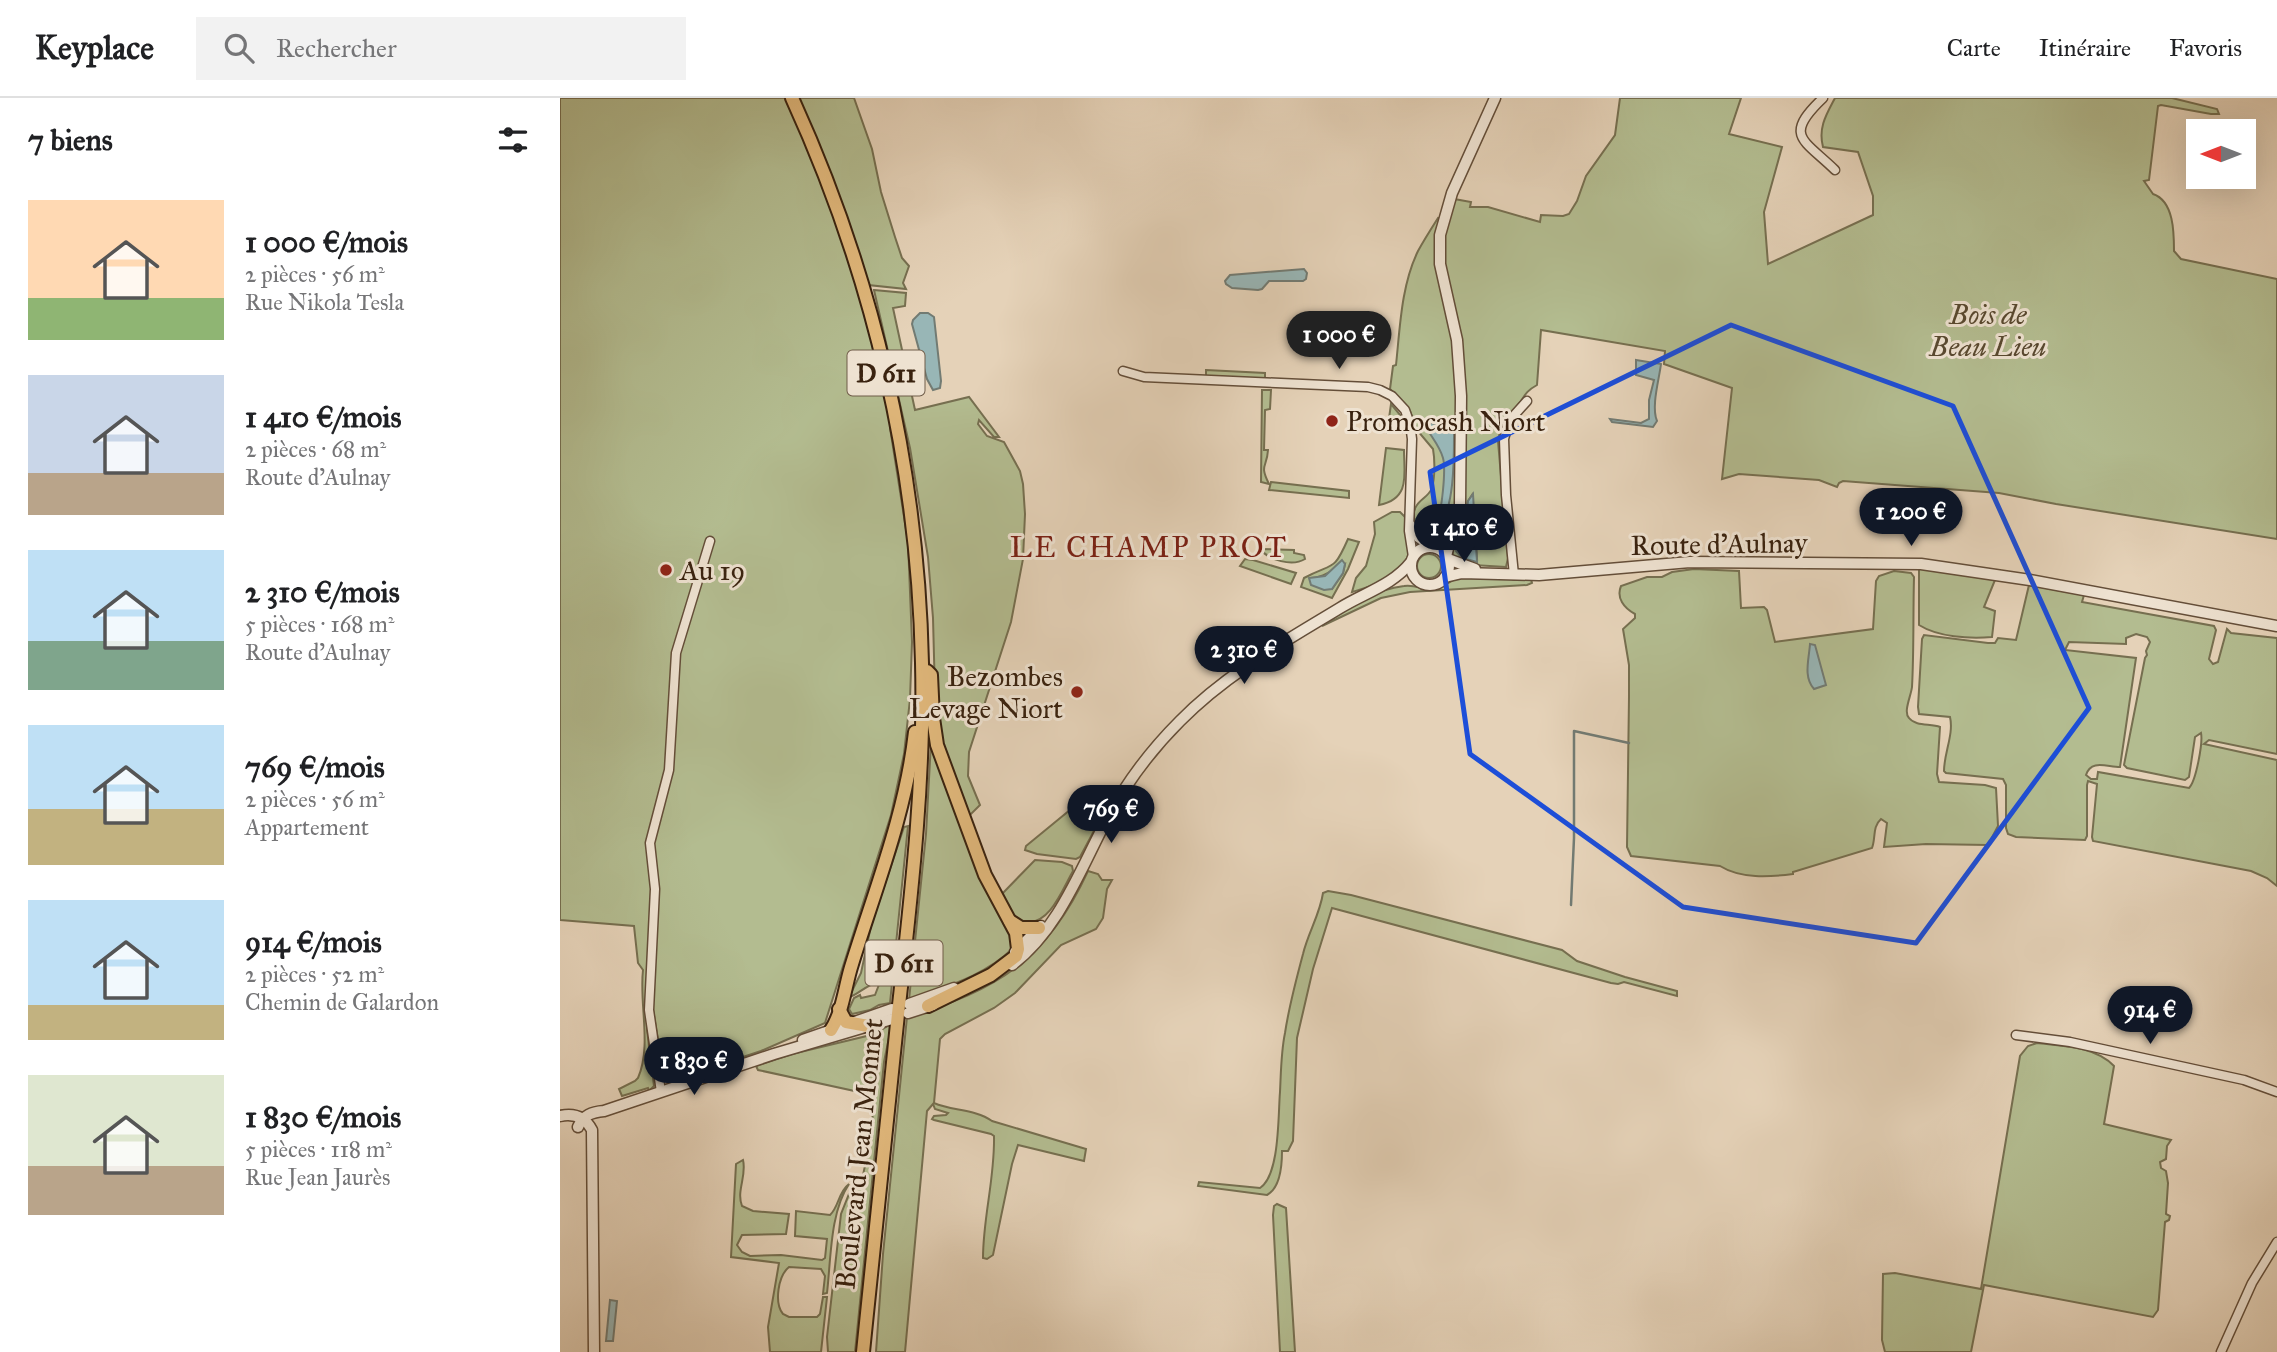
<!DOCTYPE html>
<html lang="fr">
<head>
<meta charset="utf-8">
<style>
  :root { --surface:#fff; --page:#f2f2f2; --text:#202124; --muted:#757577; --line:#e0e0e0; --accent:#111827 }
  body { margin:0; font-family:"IM FELL Great Primer",serif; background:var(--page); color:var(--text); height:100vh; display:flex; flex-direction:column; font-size:26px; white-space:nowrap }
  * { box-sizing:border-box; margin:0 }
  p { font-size:23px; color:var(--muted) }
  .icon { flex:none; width:38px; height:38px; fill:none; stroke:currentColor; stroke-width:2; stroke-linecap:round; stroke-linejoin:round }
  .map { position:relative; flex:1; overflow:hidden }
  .panel { display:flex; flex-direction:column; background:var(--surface); width:560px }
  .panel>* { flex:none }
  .needle { width:46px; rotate:270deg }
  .controls { position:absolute; left:1626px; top:21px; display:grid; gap:14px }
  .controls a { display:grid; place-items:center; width:70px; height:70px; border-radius:0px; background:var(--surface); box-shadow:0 7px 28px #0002; font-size:35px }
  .price { position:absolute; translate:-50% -60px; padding:0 16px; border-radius:24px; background:var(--accent); color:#fff; font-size:23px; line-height:46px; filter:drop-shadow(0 2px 4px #0008) }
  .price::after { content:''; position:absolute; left:50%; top:42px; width:21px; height:16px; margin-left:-10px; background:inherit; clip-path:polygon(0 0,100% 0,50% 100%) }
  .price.on { background:#222; color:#fff }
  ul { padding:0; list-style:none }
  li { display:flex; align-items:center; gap:21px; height:175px; padding:0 28px }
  li span { display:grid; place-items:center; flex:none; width:196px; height:140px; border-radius:0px; color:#555 }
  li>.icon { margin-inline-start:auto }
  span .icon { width:84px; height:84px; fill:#fffc; stroke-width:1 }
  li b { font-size:30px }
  h2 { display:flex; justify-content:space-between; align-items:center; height:84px; padding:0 28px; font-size:30px }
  header { display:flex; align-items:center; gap:42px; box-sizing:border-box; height:98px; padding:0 35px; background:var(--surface); border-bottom:2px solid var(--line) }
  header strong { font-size:33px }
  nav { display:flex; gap:38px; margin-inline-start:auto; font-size:24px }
  .search { width:490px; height:63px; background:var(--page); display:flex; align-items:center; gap:18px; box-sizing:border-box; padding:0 24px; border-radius:0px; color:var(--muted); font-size:26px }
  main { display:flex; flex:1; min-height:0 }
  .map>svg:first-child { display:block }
  .green { fill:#b3bc90; stroke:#766f50; stroke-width:2; fill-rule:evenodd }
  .water { fill:#98b6b6; stroke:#727b73; stroke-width:2 }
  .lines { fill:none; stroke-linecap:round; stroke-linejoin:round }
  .stream { stroke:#727b73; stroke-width:2.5 }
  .minor-casing { stroke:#644e39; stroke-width:11 }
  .tertiary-casing { stroke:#644e39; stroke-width:13 }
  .primary-casing { stroke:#39220f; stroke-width:16 }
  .minor { stroke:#eee2d1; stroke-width:8 }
  .tertiary { stroke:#eee2d1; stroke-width:10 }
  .primary { stroke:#e2b97c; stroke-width:12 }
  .marked { fill:none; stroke:#1d4ed8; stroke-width:5; stroke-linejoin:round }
  .poi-dot { fill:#8f2418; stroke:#eee2d1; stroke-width:2.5 }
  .labels { text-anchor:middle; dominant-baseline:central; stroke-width:6; stroke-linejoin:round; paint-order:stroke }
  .shield { fill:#eee2d1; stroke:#6f5c49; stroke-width:2 }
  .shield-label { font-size:26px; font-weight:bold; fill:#39220f }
  .park-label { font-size:28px; font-style:italic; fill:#58482f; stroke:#eee2d1 }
  .poi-label { font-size:28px; fill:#39220f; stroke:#eee2d1; text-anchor:start }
  .street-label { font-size:28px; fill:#39220f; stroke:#eee2d1 }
  .neighbourhood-label { font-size:30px; letter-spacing:2px; fill:#7a1f14; stroke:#eee2d1 }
</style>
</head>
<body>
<header>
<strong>Keyplace</strong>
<div class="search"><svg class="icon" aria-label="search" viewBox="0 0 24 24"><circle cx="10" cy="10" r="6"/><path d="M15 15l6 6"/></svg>Rechercher</div>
<nav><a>Carte</a><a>Itinéraire</a><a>Favoris</a></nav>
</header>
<main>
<section class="panel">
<h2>7 biens<svg class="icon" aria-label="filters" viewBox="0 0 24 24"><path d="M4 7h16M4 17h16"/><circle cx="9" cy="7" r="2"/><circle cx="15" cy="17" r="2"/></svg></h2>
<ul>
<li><span style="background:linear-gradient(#ffd9b3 70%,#8fb573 0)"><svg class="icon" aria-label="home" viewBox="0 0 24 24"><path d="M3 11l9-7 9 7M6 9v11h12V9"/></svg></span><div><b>1 000 €/mois</b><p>2 pièces · 56 m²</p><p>Rue Nikola Tesla</p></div></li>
<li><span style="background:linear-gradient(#c9d6e8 70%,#b9a48a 0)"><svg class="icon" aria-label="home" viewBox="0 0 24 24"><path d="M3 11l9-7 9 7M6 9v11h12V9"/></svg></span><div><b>1 410 €/mois</b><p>2 pièces · 68 m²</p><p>Route d'Aulnay</p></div></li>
<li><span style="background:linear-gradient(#bfe0f5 65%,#7fa58c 0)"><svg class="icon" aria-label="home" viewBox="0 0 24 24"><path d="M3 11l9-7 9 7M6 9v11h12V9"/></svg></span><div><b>2 310 €/mois</b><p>5 pièces · 168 m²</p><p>Route d'Aulnay</p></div></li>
<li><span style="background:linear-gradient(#bfe0f5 60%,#c2b280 0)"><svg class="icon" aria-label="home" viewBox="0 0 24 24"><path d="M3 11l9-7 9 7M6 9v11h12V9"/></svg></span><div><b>769 €/mois</b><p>2 pièces · 56 m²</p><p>Appartement</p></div></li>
<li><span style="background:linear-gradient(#bfe0f5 75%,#c2b280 0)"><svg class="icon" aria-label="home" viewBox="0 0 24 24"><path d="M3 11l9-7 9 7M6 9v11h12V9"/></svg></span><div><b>914 €/mois</b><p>2 pièces · 52 m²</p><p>Chemin de Galardon</p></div></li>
<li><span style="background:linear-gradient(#dfe7d0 65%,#b9a48a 0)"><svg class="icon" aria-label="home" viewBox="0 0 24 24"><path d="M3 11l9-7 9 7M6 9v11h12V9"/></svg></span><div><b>1 830 €/mois</b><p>5 pièces · 118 m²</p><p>Rue Jean Jaurès</p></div></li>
</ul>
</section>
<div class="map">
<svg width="1717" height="1254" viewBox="0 0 1717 1254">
  <rect width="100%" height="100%" fill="#e5d2b8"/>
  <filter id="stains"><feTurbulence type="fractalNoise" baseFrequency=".00286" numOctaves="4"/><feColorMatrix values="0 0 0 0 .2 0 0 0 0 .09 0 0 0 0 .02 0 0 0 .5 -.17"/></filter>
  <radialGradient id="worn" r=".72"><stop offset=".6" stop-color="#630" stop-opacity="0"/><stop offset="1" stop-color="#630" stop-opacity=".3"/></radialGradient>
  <!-- green -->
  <g class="green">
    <path d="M 0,0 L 294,0 L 312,51 L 321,94 L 335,139 L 342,160 L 349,168 L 343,185 L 346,191 L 298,186 L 330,316 L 330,330 L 348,444 L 352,544 L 350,601 L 344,656 L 331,717 L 265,925 L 201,953 L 141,973 L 137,969 L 104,980 L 92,905 L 86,899 L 87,932 L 94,988 L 89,993 L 88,990 L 62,998 L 59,991 L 75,983 L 78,980 C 92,948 79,906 83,872 L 78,865 L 74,828 L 0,822 Z"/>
    <path d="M 1060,0 L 1181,0 L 1169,36 L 1222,49 L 1204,114 L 1208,166 L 1313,117 L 1313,98 L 1298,54 L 1263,49 C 1258,30 1266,17 1275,0 L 1612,0 L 1657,11 L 1659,16 L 1651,16 L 1601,7 L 1598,8 L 1589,82 L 1584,83 L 1593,96 C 1614,103 1614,135 1614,153 L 1621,161 L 1717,181 L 1717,441 L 1496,406 L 1439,395 L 1283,383 L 1279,385 L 1277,389 L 1259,382 L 1179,376 L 1162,381 L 1172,290 L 1104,266 L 1105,253 L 981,232 L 977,287 C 968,292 966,295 961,303 C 948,320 942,320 938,343 L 948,460 L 946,469 L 913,467 L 893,459 L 892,447 L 902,421 L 904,397 L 904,296 L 883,157 L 884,138 L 894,101 L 911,104 L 910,109 L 928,109 L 980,124 L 981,117 L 1003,118 L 1009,116 L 1017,103 L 1026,78 L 1055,37 ZM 912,397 L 917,461 L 896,449 L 905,429 L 908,403 Z"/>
    <path d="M 878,120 L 880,121 L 886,202 L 897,268 L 897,403 L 889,427 L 878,440 L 872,443 C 859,440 848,420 857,407 C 861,401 869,398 872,390 C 875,379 875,362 873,351 L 857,332 L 850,313 L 830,291 L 833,268 L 836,267 C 840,230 841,188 858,153 C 864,142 871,131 878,120 Z"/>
    <polygon points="314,192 346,195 345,208 333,210 355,312 409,299 439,339 434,339 419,322 418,326 427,338 444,344 460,373 463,386 465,416 463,461 451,524 409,654 408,678 420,707 410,717 403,705 379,635 375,597 373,520 368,459 350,350"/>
    <polygon points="646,272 705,275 705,281 646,278"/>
    <path d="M 702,292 L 711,292 L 710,311 L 705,312 L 704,352 L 708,352 C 707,370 699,366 709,386 L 701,384 Z"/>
    <polygon points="831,306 841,318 846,335 827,335"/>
    <path d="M 826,350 L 844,352 C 844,376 851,401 819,407 Z"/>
    <polygon points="711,384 789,393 789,400 709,392"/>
    <path d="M 832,414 L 840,414 L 845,419 C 846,430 849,442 849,453 C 849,479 811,488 792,494 L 796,480 L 806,468 L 815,436 L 814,424 Z"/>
    <path d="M 788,441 L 799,444 L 788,471 L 772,500 L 741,489 L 744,480 C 774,464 773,475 788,441 ZM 785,466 L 783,475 L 772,491 L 750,480 C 764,480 773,471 785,466 Z"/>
    <path d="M 700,451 L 734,452 L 734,455 L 744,457 L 745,461 C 732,469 709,462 700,451 Z"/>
    <circle cx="869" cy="468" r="12"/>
    <polygon points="685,461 693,462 736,475 731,486 680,468"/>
    <path d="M 1359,470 L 1435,482 L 1424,509 L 1435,513 L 1432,539 C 1409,541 1378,539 1359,527 Z"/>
    <path d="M 1134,471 L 1179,473 L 1181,510 L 1204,509 L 1207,512 L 1215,544 L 1313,531 L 1316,483 L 1319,478 L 1334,473 L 1351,475 L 1354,479 C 1353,516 1354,553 1352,589 C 1351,598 1343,614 1349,620 C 1356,629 1371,625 1380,629 L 1377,676 L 1379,684 L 1425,687 L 1436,690 L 1438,728 L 1428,747 L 1366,746 L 1324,749 L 1327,725 L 1321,721 C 1312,729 1316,740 1312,750 L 1233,774 L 1233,776 C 1209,779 1181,781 1160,768 L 1071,758 L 1067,749 L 1069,599 L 1069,567 L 1063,531 L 1075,520 L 1075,516 C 1064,510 1056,500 1061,488 L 1087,479 L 1102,479 L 1112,474 Z"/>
    <path d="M 900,480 L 971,481 L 972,485 L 967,487 L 850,494 L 821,500 L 762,528 C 786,511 814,491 844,488 C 856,486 864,493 876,491 C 886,489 890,481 900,480 Z"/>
    <path d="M 1469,487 L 1524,497 L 1522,504 L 1654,528 L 1656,532 L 1649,561 L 1653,566 L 1658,564 L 1667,531 L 1671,535 L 1717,540 L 1717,656 L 1649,642 L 1644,646 L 1717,662 L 1717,788 L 1707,780 L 1691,773 L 1533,743 L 1532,739 L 1537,686 L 1528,683 L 1527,687 L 1527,738 L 1525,742 L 1456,739 L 1448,736 L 1446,730 L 1446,687 L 1443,681 L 1386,675 L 1384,673 C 1384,655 1394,636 1390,619 L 1359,616 L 1358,609 L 1362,541 L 1364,537 L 1428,545 L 1435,545 L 1438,540 L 1456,542 ZM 1576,536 L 1587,539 L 1590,544 L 1586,553 L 1587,557 L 1585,560 L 1564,667 L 1567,670 L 1625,682 L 1629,679 L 1635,639 L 1641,635 C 1643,645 1636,683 1629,690 L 1538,674 L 1537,681 L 1531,681 L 1526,677 C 1531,661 1547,669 1560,669 L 1576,560 L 1505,552 L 1509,544 L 1566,546 L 1566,540 Z"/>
    <path d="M 371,644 L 451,836 L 452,851 C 425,878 384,889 349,902 L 366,736 Z"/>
    <polygon points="538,689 547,694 551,701 520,759 516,761 477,756 465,752 466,748"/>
    <path d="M 348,728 L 330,905 L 319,907 L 310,912 L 292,916 L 289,911 L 294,900 L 300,897 L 301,900 L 315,897 L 320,884 C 306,886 297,898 289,899 L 301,875 L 311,828 L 344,729 Z"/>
    <path d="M 475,762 L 502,764 L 512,768 L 513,773 C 503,790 490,827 466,824 C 450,823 446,810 441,797 Z"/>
    <path d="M 528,773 L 538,776 L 542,782 L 552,782 L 547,791 L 543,820 L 536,831 L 501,847 L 455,895 L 434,910 L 385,936 L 380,941 L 374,1005 C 392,1013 415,1011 432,1023 L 526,1051 L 524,1063 L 458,1047 L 452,1066 L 433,1157 L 427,1161 L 423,1160 C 423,1119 435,1080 434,1038 L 431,1036 L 374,1022 L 372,1021 L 374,1018 L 386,1017 L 388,1015 L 375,1011 L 373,1006 L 367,1013 L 345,1254 L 316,1254 L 323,1156 L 347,919 C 438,892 487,862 528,773 Z"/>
    <path d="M 768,793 L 791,797 L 1002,852 L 1017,863 L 1065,879 L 1117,893 L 1117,898 L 1064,884 L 1058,886 L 1051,885 L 772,810 L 753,871 L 737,940 L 733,1043 L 728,1053 L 722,1053 C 722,1067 720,1090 707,1097 L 638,1088 L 639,1084 L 700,1090 C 720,1077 718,1017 720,994 C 721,974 721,954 725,935 C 729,908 736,882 743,856 C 748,835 760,816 763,795 Z"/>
    <path d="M 332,925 L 324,964 L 295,1254 L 268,1254 L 267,1239 L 281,1116 L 289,1096 L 301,1087 C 304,1070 317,1021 311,1007 C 309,1001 304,998 299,994 L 198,972 L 196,968 L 232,956 L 315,936 Z"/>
    <path d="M 1477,945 C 1503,948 1535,948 1554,968 L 1544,1026 L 1611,1042 L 1607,1048 L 1606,1061 L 1600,1064 L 1601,1070 L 1606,1073 L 1608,1085 L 1606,1116 L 1610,1118 L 1609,1122 L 1605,1124 L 1598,1212 L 1593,1219 L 1424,1187 L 1411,1254 L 1325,1254 L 1322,1242 L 1323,1176 L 1335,1175 L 1421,1191 L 1460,958 L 1468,948 Z"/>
    <path d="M 183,1062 C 187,1078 176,1093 182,1108 L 193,1113 L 229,1116 L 226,1136 L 182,1137 L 177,1147 L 182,1154 L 190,1158 L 221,1157 L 262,1162 L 265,1160 L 267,1141 L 235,1138 L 236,1113 L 270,1117 C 279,1109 278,1094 289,1086 C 270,1114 271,1161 267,1195 L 263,1196 L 265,1178 L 261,1171 L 229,1169 C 218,1178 214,1205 223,1216 L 229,1219 L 257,1219 L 260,1216 L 263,1199 L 267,1199 L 261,1254 L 210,1254 L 208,1229 L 219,1165 L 171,1159 L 176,1066 Z"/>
    <polygon points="717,1106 726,1110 735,1254 720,1254 713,1117 714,1108"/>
  </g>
  <!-- water -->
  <g class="water">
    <polygon points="744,171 747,175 746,181 743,183 709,183 702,191 698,192 672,190 666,186 665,183 670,177"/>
    <polygon points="360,215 368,215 374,219 381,283 380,290 373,292 367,281 352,226 353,222"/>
    <path d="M 1076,262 L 1101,266 C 1099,282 1091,309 1097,323 L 1093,329 L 1052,324 L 1050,321 L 1081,325 L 1089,321 L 1089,302 L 1094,282 L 1076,277 Z"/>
    <path d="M 872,325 L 877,328 L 888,328 L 894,333 C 894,356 895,413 878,429 L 876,425 C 882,416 886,371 883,360 C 880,349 873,341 867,331 L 868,326 Z"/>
    <polygon points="913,396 917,464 902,460 896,453 905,429 908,403"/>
    <polygon points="782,462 785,466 783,475 772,491 764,492 751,487 749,480 765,478"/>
    <path d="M 1250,546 L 1255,547 L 1266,587 L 1254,591 C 1243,579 1249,561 1250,546 Z"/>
    <polygon points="50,1202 57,1203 53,1243 46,1243"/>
  </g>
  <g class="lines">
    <!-- stream -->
    <polyline class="stream" points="1011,807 1014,740 1014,633 1069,645"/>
    <defs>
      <g id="minor">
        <path d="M 1263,0 C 1223,38 1243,41 1275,72"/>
        <polyline points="563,273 584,279 808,289 820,292 832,298 845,312 850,326 852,341 849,433 853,459"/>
        <polyline points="851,427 858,440 869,448"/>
        <polyline points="954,477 946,397 944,341 949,323 967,303"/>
        <polyline points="1456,937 1510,944 1684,982 1717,994"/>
        <polyline points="101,994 89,912 95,791 90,745 109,672 116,555 150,443"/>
        <polyline points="1661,1254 1692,1185 1717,1144"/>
      </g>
      <g id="tertiary">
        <circle cx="870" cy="468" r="19"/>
        <polyline points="886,458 900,407 901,298 897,242 880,166 880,137 892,95 935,0"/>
        <polyline points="888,461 915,471"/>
        <polyline points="885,479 902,475 979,477 1130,464 1361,466 1470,482 1717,528"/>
        <polyline points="455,854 481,828"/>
        <path d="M 452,867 C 499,831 520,772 547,721 C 566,685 591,652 620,623 C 666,576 724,544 780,510 C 804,495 833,487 851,464"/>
        <polyline points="349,906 394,890"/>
        <polyline points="348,915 373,907"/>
        <polyline points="243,942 332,911"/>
        <path d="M 0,1018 C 14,1015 25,1019 32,1032 L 34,1254"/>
        <path d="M 18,1029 C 23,1017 32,1014 44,1013 L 214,956 L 332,921"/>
      </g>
      <g id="primary">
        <path d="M 232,0 C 313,177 358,370 362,565 C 365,682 351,799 338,916 C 326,1029 315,1141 303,1254"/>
        <polyline points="367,573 371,577 373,620 377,647 425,777 456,835 458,851 456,858 431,877 368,908"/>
        <polyline points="450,823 461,830 479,830"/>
        <polyline points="279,911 286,924 308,928"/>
        <path d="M 271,932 C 283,914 285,887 292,866 C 316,789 346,714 355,634"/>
      </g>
    </defs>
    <!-- minor casing -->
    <use href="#minor" class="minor-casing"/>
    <!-- tertiary casing -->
    <use href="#tertiary" class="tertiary-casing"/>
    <!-- primary casing -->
    <use href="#primary" class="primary-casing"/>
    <!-- minor -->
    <use href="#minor" class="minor"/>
    <!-- tertiary -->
    <use href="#tertiary" class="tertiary"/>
    <!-- primary -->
    <use href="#primary" class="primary"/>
  </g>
  <!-- marked area -->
  <path class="marked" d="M 1171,227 L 1393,308 L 1529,610 L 1356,845 L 1123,809 L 910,656 L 870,374 Z"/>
  <!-- markers -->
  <g class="poi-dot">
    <circle cx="772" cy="323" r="7"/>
    <circle cx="106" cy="472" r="7"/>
    <circle cx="517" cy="594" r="7"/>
  </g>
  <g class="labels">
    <!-- shield labels -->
    <g class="shield">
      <rect x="287.5" y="252.5" width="77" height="45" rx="5"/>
      <rect x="305.5" y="842.5" width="77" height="45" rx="5"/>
    </g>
    <g class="shield-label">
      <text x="326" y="275">D 611</text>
      <text x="344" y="865">D 611</text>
    </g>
    <!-- park labels -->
    <g class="park-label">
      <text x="1428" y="216">Bois de<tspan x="1428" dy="32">Beau Lieu</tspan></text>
    </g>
    <!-- poi labels -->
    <g class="poi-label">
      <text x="786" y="323">Promocash Niort</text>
      <text x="120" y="472">Au 19</text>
      <text x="503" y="578" text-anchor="end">Bezombes<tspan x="503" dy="32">Levage Niort</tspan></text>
    </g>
    <!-- street labels -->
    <g class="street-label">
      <text transform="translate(1159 446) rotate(-1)">Route d'Aulnay</text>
      <text transform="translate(299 1056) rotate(-84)">Boulevard Jean Monnet</text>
    </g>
    <!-- neighbourhood labels -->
    <g class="neighbourhood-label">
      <text x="589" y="449">LE CHAMP PROT</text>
    </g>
  </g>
  <rect width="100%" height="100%" filter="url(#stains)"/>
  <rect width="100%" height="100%" fill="url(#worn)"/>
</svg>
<div class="controls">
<a><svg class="needle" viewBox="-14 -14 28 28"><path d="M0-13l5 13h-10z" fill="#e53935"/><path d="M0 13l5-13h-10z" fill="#757577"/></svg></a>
</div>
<b class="price on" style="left:779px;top:273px">1 000 €</b>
<b class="price" style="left:1351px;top:450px">1 200 €</b>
<b class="price" style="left:904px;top:466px">1 410 €</b>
<b class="price" style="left:684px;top:588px">2 310 €</b>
<b class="price" style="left:551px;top:747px">769 €</b>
<b class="price" style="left:1590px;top:948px">914 €</b>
<b class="price" style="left:134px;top:999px">1 830 €</b>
</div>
</main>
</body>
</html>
